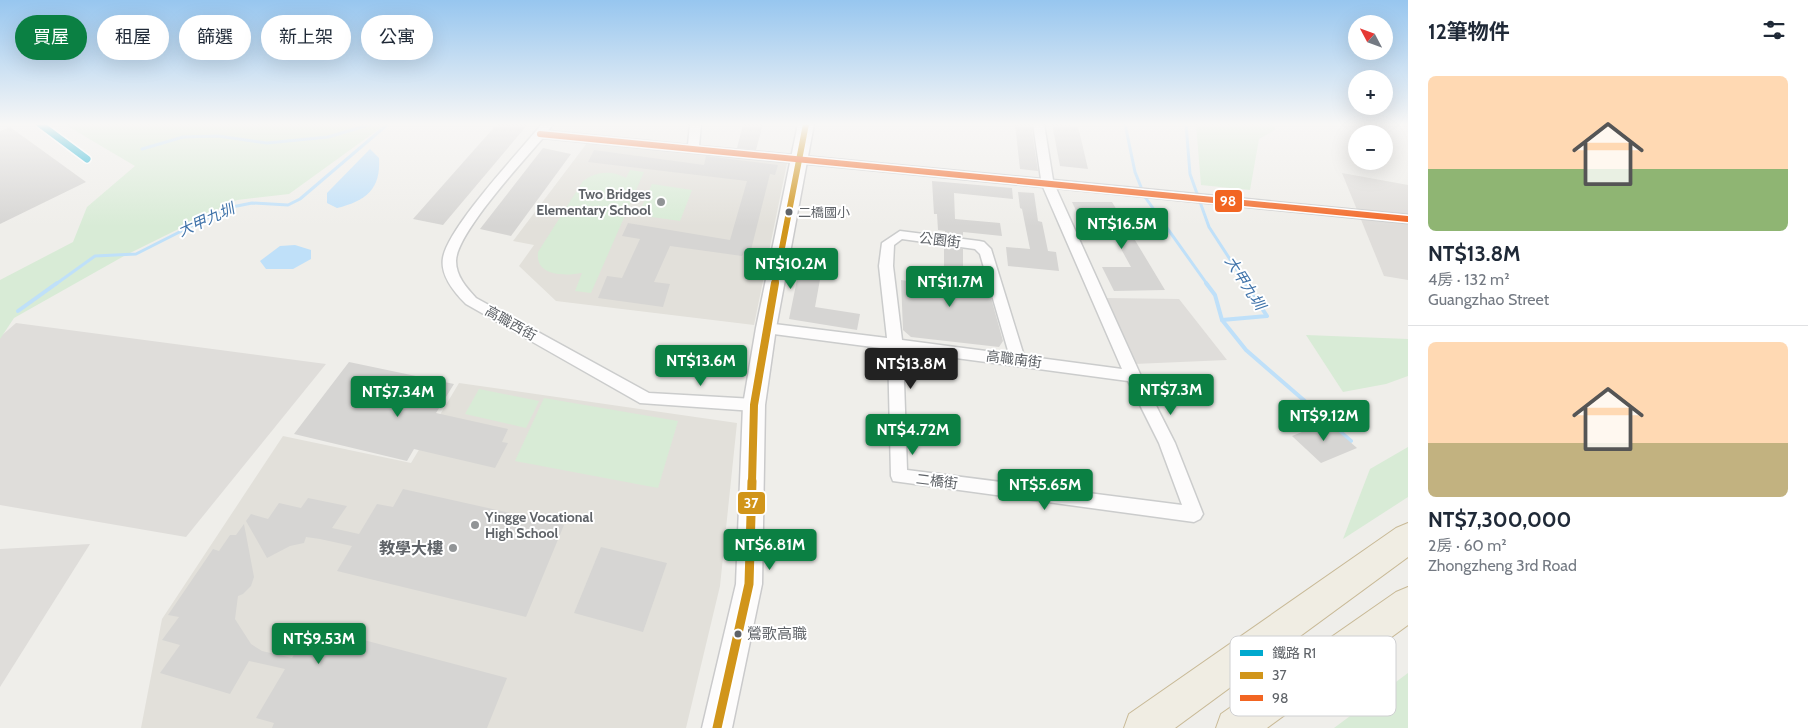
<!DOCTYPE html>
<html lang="zh-TW">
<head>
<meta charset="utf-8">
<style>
  :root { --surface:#fff; --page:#f2f2f3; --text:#1f2937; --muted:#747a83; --line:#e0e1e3; --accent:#0b8043 }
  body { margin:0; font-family:Cabin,"Noto Sans TC",sans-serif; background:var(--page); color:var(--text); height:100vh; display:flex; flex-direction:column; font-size:19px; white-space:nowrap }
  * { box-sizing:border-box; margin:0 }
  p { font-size:16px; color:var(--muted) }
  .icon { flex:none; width:28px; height:28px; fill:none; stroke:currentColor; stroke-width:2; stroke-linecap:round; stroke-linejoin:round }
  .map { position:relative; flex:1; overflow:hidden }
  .sheet { display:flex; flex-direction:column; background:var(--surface); width:400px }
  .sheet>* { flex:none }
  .hud { position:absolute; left:15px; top:15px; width:475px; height:45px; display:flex; gap:10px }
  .needle { width:32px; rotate:311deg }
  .fabs { position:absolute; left:1348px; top:15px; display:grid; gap:10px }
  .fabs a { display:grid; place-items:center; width:45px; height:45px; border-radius:50%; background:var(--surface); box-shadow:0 5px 20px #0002; font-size:25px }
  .price { position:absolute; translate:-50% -42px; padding:0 11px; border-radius:5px; background:var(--accent); color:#fff; font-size:16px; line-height:32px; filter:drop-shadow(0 1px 2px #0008) }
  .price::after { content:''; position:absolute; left:50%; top:30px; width:15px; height:11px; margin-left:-8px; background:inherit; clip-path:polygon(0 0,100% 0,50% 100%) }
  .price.on { background:#222; color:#fff }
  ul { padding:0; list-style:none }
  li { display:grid; align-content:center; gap:10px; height:265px; padding:0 20px }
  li+li { border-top:1px solid var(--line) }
  li span { display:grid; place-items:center; height:155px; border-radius:8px; color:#555 }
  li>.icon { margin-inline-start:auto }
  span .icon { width:90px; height:90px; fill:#fffc; stroke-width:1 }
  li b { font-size:21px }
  h2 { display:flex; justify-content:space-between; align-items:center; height:60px; padding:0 20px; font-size:21px }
  .pill { padding:0 18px; border-radius:22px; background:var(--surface); box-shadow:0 5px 20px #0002; font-size:18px; line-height:45px }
  .pill.on { background:var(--accent); color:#fff }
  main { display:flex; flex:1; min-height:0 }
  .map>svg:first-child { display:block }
  .industrial { fill:#dfddda }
  .education { fill:#e2e0da }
  .green { fill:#d8ebd6 }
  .water { fill:#bfe0f9 }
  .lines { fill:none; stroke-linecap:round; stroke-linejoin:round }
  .stream-far1 { stroke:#bfe0f9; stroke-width:3 }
  .stream { stroke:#bfe0f9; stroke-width:4 }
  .building { fill:#d6d5d3 }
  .street-casing { stroke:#cbcccc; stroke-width:3 }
  .secondary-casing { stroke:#cacacb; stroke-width:3 }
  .highway-casing { stroke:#c8b996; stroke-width:2 }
  .street { fill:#fdfcfc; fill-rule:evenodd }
  .secondary { fill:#fdfcfc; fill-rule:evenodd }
  .highway { fill:#f0ede3; fill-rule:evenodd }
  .bus-1-far2-casing { stroke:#fff; stroke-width:9 }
  .bus-1-far1-casing { stroke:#fff; stroke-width:11 }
  .bus-1-casing { stroke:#fff; stroke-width:13 }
  .bus-2-casing { stroke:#fff; stroke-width:9 }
  .bus-1-far2 { stroke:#d1951a; stroke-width:6 }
  .bus-1-far1 { stroke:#d1951a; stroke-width:8 }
  .bus-1 { stroke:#d1951a; stroke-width:9 }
  .bus-2 { stroke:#f26522; stroke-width:6 }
  .rail-1-casing { stroke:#fff; stroke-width:10 }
  .rail-1 { stroke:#00a9ce; stroke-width:7 }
  .poi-dot { fill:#919496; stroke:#fff; stroke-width:2 }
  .bus-dot { fill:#5f6368; stroke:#fff; stroke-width:2 }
  .labels { text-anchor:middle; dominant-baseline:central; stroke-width:4; stroke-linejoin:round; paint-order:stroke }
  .bus-label { font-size:13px; fill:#5f6368; stroke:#fff; text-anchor:start }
  .poi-label { font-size:14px; font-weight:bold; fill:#5f6368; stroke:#fff; text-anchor:end }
  .street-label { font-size:14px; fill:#5f6368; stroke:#fff }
  .water-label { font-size:15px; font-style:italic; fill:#4174aa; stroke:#fff }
  .near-bus-label { font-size:15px; fill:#5f6368; stroke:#fff; text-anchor:start }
  .near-poi-label { font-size:16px; font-weight:bold; fill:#5f6368; stroke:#fff; text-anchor:end }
  .key { fill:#fff; stroke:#cfd0d2; stroke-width:1 }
  .key-label { font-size:14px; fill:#5f6368 }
  .line-badge { stroke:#fff; stroke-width:2 }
  .badge-label { font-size:14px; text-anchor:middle; font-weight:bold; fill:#fff }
</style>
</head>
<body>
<main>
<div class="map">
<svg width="1408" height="728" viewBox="0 0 1408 728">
  <rect width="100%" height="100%" fill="#efeeea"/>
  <!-- industrial -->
  <g class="industrial">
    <polygon points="1342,173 1408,185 1408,280 1384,276"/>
    <polygon points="1106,298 1179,299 1227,360 1134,364"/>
    <polygon points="16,323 326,364 186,537 0,505 0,337"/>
    <polygon points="90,544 0,687 0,549"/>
  </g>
  <!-- education -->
  <g class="education">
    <polygon points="587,143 787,163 754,325 556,301 519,266 534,245 513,241"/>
    <polygon points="459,383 737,423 720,586 686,728 141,728 162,619 283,436 411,463"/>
  </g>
  <!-- green -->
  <g class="green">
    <polygon points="64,124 386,124 289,194 237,200 124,256 14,318 0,339 0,280 73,242 87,207 135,166"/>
    <polygon points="1196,124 1274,124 1275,130 1259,139 1250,190 1201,185"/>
    <path d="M 630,170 L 644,172 L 591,293 L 575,291 L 582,273 C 565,276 535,277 538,252 L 583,181 C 596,171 612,170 626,178 Z"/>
    <polygon points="652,184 692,190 680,221 638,215"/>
    <polygon points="1306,335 1408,339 1408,376 1386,384 1343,392"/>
    <polygon points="479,389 539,401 526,428 465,414"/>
    <polygon points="544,398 678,421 658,488 515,461"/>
    <polygon points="1408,447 1408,497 1343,539 1370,469"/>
    <polygon points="1408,673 1408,728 1334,728"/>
  </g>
  <!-- water -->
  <g class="water">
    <path d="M 370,149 L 379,158 C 381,189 366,201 337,208 L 327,203 L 327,193 Z"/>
    <polygon points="295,245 311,250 311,259 293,269 266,269 260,261 280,246"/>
  </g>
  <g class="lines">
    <!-- stream-far1 -->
    <g class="stream-far1">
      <polyline points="1125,124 1135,172 1141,187"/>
      <polyline points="1186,124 1190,174 1209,227 1246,284"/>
      <polyline points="142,149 183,137 218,136 267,143 328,137 372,124"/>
      <polyline points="1145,197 1207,284"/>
      <polyline points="56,284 95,256 136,254 227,208 252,203 288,205 300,199 388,124"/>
    </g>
    <!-- stream -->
    <g class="stream">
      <polyline points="1206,283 1215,295 1222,320"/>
      <polyline points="1245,283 1267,316 1222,320 1246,350 1351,441"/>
      <polyline points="18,311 57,283"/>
    </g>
  </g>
  <!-- building -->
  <g class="building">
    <polygon points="497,124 528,124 443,225 413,219"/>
    <polygon points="743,124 763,124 756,150 737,148"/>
    <polygon points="1015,124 1031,124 1038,171 1020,169"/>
    <polygon points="1052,124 1078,126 1088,169 1060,166"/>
    <polygon points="10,127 86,182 0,224 0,131"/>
    <polygon points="543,148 571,154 511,236 480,229"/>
    <polygon points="594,150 704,165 706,156 778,165 775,175 770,174 750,254 744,253 742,256 670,246 654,282 670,284 663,307 598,298 607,276 622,278 640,239 622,236 628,223 730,240 747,181 588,162"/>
    <polygon points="932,181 1012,188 1013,199 954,193 955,219 1000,223 1002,236 963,232 963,237 945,235 945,231 938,230 937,214 934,214"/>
    <polygon points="1018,192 1034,193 1038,221 1042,222 1048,251 1056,252 1059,271 1008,266 1006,247 1030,249 1022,209 1020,208"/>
    <polygon points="1072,202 1112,202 1165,290 1114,291 1102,267 1131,267 1104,218 1080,219"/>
    <polygon points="944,247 963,249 963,287 988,287 1003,341 999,347 911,337 903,330 901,280 937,285 937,279 944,280"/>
    <polygon points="799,270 821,274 815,307 860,314 857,330 789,319"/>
    <polygon points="349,362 454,384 436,413 508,429 502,442 508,443 495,468 414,449 407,461 294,434"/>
    <polygon points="1327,422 1357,448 1321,463 1292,436"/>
    <polygon points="403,489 564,525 526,617 337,571 352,546 320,539 306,537 304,543 290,546 267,558 246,521 251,514 268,519 279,503 301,508 308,498 347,506 332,528 359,534 377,504 393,507"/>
    <polygon points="244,524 254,577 251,586 243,594 238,596 235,619 251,644 262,651 292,658 311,626 507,678 487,728 272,728 274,723 256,718 285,669 249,661 230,694 160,673 180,645 162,640 179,617 168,615 213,549 219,551 230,535 236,535"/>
    <polygon points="601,547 667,563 643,632 574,613"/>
  </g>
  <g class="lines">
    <defs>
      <path id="street" d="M 542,124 L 553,124 L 548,131 L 688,145 L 690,124 L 701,124 L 699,146 L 1041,179 L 1033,124 L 1044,124 L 1053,180 L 1408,215 L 1408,223 L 1056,188 L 1141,376 L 1175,443 L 1203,514 L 1200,519 L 1194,522 L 893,481 L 891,476 L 888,349 L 766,333 L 761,332 L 759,328 L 761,324 L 766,323 L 887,338 L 879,266 L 882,243 L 900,231 L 979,241 L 984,242 L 991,249 L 1024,356 L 1122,369 L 1043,187 L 543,138 C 524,160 456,234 456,261 C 456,276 466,287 476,298 L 649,393 L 754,399 L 760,401 L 762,405 L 760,409 L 754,411 L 640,403 L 466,304 C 455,293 440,276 443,258 C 448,227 520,151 542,124 ZM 902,239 L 975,249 L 980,254 L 1009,354 L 902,340 L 893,266 L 894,245 ZM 903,351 L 1128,381 L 1159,443 L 1182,505 L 907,470 Z"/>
      <polygon id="secondary" points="798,124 814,124 776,328 765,405 762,584 732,728 702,728 736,584 743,405 756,328"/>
      <g id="highway">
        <polygon points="1408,523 1408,557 1175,728 1124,728 1129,714 1396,528"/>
        <polygon points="1408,587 1408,625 1267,728 1216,728 1221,714 1396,592"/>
      </g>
    </defs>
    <!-- street casing -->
    <use href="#street" class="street-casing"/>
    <!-- secondary casing -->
    <use href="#secondary" class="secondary-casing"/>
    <!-- highway casing -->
    <use href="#highway" class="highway-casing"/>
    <!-- street -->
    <use href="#street" class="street"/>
    <!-- secondary -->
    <use href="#secondary" class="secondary"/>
    <!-- highway -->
    <use href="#highway" class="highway"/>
    <defs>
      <polyline id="bus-1-far2" points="775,284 806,124"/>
      <polyline id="bus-1-far1" points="752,482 754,405 775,283"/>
      <polyline id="bus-1" points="717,728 749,584 752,481"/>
      <polyline id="bus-2" points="540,134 1408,219"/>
    </defs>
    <!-- bus-1-far2 casing -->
    <use href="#bus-1-far2" class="bus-1-far2-casing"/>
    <!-- bus-1-far1 casing -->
    <use href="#bus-1-far1" class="bus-1-far1-casing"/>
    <!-- bus-1 casing -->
    <use href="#bus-1" class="bus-1-casing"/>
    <!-- bus-2 casing -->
    <use href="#bus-2" class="bus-2-casing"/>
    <!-- bus-1-far2 -->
    <use href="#bus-1-far2" class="bus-1-far2"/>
    <!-- bus-1-far1 -->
    <use href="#bus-1-far1" class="bus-1-far1"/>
    <!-- bus-1 -->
    <use href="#bus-1" class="bus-1"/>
    <!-- bus-2 -->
    <use href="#bus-2" class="bus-2"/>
    <defs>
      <polyline id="rail-1" points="40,124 87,159"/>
    </defs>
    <!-- rail-1 casing -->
    <use href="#rail-1" class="rail-1-casing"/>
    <!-- rail-1 -->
    <use href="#rail-1" class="rail-1"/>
  </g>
  <!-- sky -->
  <linearGradient id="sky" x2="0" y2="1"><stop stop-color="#97c6ef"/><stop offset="0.55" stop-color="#f8f7f6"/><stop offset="1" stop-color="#f8f7f6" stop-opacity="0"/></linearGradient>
  <rect width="1408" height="226" fill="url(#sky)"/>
  <!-- markers -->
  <g class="poi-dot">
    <circle cx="661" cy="202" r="5"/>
    <circle cx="475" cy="525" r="5"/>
    <circle cx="453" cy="548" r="5"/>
  </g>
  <g class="bus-dot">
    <circle cx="789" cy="212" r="4.5"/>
    <circle cx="738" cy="634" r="4.5"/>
  </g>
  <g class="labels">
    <!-- bus labels -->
    <g class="bus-label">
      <text x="798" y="212">二橋國小</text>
    </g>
    <!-- poi labels -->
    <g class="poi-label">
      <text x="651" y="194">Two Bridges<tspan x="651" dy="16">Elementary School</tspan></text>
      <text x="485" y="517" text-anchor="start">Yingge Vocational<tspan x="485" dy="16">High School</tspan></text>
    </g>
    <!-- street labels -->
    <g class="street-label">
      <text transform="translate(940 240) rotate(7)">公園街</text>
      <text transform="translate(511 323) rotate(29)">高職西街</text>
      <text transform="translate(1014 359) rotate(7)">高職南街</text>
      <text transform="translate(937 481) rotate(7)">二橋街</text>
    </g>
    <!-- water labels -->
    <g class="water-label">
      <text transform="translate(206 220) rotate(-24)">大甲九圳</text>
      <text transform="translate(1245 283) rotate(57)">大甲九圳</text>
    </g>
    <!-- near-bus labels -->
    <g class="near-bus-label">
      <text x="747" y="634">鶯歌高職</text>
    </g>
    <!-- near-poi labels -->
    <g class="near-poi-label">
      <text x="443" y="548">教學大樓</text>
    </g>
  </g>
  <!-- legend -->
  <rect x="1230" y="636" width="166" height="80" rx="8" class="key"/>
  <rect x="1240" y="650" width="23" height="6" fill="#00a9ce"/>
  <rect x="1240" y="672" width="23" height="7" fill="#d1951a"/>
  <rect x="1240" y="695" width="23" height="6" fill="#f26522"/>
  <g class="key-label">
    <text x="1272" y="658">鐵路 R1</text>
    <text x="1272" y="680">37</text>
    <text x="1272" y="703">98</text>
  </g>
  <g class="line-badge">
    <rect x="1214" y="189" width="29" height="24" rx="5" fill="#f26522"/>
    <rect x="737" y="491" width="29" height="24" rx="5" fill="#d1951a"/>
  </g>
  <g class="badge-label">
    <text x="1228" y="206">98</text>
    <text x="751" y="508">37</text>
  </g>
</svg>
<div class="fabs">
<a><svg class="needle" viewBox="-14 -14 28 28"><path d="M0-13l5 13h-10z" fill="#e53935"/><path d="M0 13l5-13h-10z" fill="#747a83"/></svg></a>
<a>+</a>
<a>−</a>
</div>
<b class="price" style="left:1122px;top:250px">NT$16.5M</b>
<b class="price" style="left:791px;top:290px">NT$10.2M</b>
<b class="price" style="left:950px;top:308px">NT$11.7M</b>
<b class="price" style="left:701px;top:387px">NT$13.6M</b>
<b class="price on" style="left:911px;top:390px">NT$13.8M</b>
<b class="price" style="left:1171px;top:416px">NT$7.3M</b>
<b class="price" style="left:398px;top:418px">NT$7.34M</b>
<b class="price" style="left:1324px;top:442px">NT$9.12M</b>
<b class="price" style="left:913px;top:456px">NT$4.72M</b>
<b class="price" style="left:1045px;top:511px">NT$5.65M</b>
<b class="price" style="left:770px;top:571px">NT$6.81M</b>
<b class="price" style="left:319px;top:665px">NT$9.53M</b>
<div class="hud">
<a class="pill on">買屋</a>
<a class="pill">租屋</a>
<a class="pill">篩選</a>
<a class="pill">新上架</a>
<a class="pill">公寓</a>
</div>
</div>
<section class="sheet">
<h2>12筆物件<svg class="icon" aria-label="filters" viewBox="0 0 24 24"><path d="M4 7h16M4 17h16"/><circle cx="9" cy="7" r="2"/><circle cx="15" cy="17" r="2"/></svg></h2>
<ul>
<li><span style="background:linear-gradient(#ffd9b3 60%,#8fb573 0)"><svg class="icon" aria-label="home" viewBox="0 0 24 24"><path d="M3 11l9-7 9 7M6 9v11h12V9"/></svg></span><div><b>NT$13.8M</b><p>4房 · 132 m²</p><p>Guangzhao Street</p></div></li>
<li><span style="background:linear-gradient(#ffd9b3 65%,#c2b280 0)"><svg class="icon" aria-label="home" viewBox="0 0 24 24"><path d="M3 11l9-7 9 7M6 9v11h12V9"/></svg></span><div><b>NT$7,300,000</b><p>2房 · 60 m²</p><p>Zhongzheng 3rd Road</p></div></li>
</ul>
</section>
</main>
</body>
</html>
